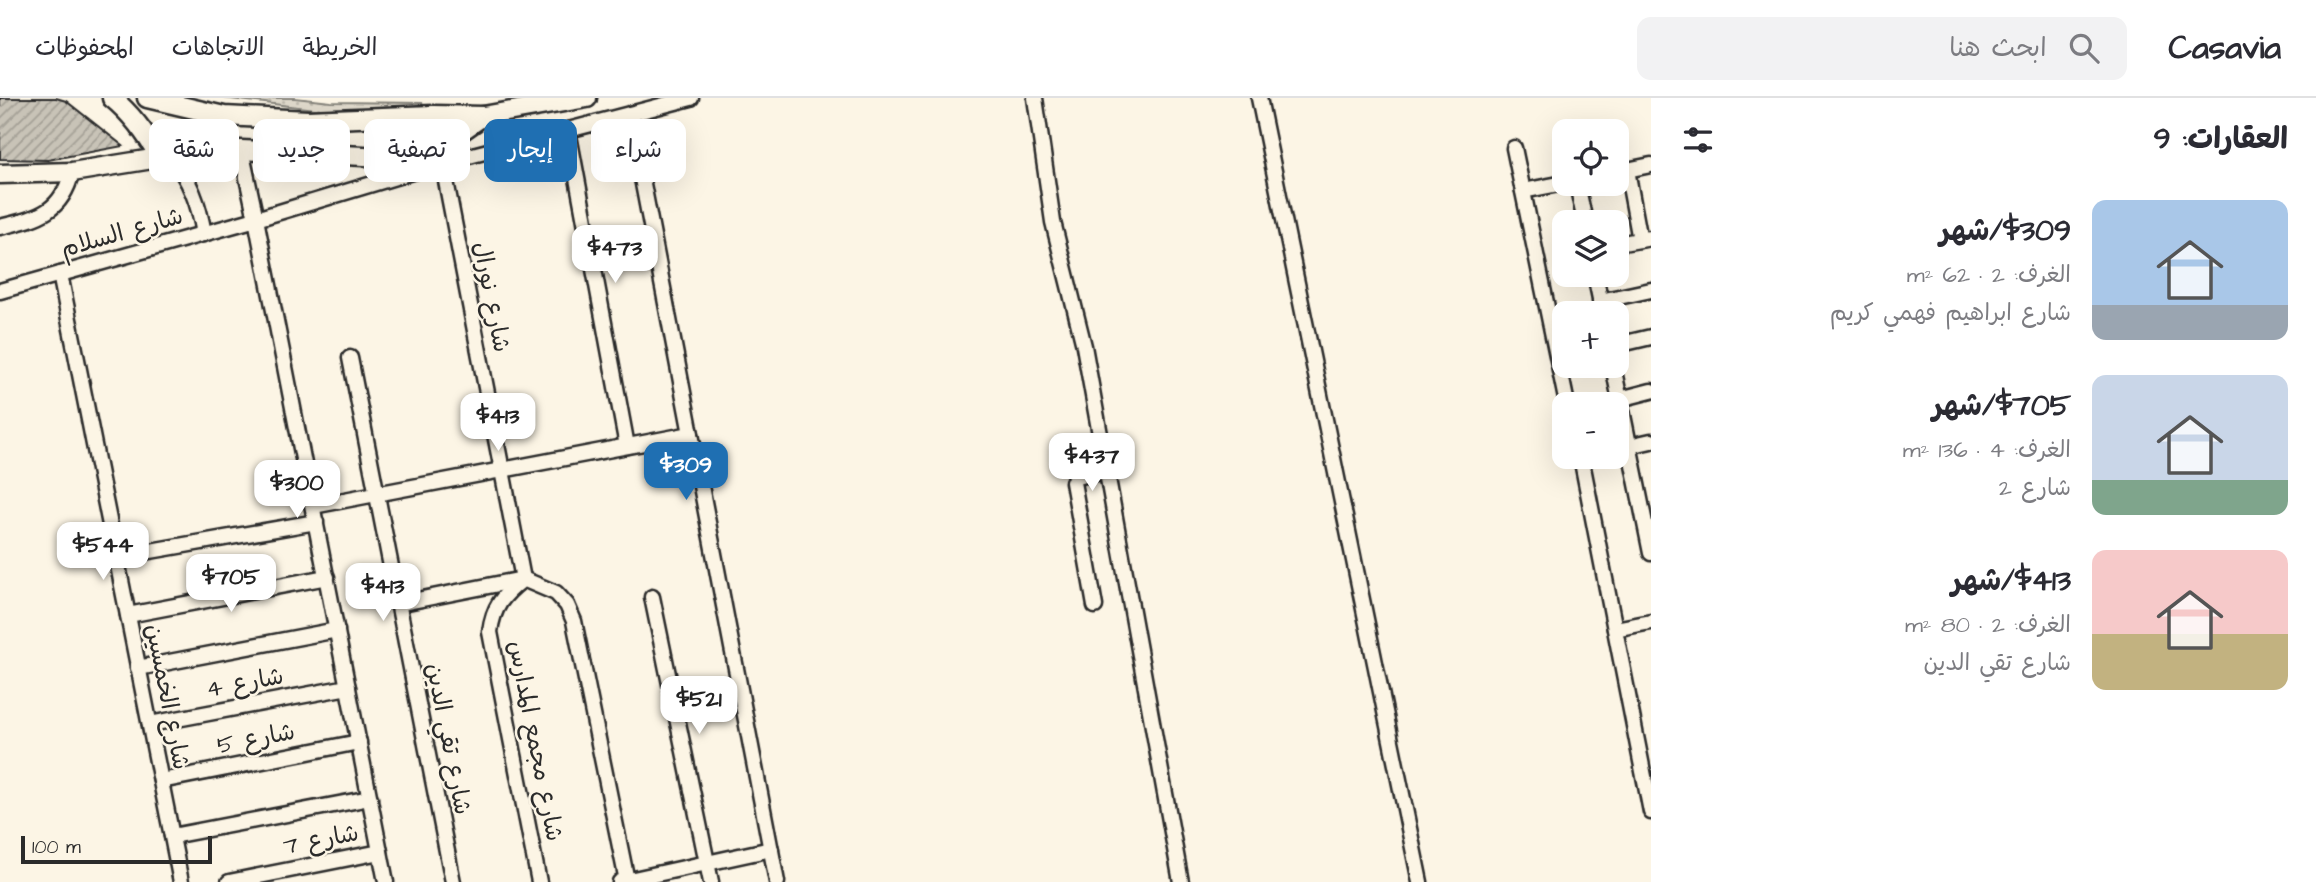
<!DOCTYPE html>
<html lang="ar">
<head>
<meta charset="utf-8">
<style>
  :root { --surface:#fff; --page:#f2f2f3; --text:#2b2b33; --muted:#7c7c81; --line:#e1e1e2; --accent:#1f6fb2 }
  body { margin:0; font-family:"Architects Daughter","Playpen Sans Arabic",sans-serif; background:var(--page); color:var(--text); direction:rtl; height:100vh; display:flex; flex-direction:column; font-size:26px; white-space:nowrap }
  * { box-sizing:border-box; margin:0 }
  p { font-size:23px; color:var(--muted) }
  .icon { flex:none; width:38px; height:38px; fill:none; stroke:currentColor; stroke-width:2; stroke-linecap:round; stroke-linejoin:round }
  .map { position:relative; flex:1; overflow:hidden; direction:ltr }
  .details { display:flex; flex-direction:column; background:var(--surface); width:665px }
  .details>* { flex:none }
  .top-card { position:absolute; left:21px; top:21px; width:665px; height:63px; direction:rtl; display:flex; gap:14px }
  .fabs { position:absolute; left:1552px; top:21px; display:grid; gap:14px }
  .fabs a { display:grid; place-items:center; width:77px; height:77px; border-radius:14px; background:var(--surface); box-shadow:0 7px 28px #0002; font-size:35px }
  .scale { position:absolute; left:21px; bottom:18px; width:191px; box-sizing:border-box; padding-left:7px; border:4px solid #2b2b2b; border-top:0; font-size:19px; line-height:24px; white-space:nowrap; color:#2b2b2b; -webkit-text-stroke:5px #fcf5e5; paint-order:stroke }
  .price { position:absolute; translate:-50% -60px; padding:0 16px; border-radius:14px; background:#fff; color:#222; font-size:23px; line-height:46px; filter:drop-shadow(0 2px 4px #0008) }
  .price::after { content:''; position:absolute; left:50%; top:42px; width:21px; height:16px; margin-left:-10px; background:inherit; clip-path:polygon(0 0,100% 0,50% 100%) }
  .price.current { background:var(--accent); color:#fff }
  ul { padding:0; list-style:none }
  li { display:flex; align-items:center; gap:21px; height:175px; padding:0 28px }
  li span { display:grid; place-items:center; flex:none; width:196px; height:140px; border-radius:14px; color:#555 }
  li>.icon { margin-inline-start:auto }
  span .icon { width:84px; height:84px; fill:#fffc; stroke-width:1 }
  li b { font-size:30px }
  h2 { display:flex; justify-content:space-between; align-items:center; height:84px; padding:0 28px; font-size:30px }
  .tag { padding:0 24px; border-radius:14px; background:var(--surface); box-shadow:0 7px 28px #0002; font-size:24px; line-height:63px }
  .tag.current { background:var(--accent); color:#fff }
  header { display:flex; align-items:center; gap:42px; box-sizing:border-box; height:98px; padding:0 35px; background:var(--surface); border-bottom:2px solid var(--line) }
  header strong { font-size:33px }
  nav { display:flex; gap:38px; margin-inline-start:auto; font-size:24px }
  .search { width:490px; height:63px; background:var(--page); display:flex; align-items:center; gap:18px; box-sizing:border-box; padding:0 24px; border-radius:14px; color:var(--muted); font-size:26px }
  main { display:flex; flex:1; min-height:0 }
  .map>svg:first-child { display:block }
  .grass { fill:url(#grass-dots); stroke:#84827a; stroke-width:2 }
  .building { fill:url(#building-hatch); stroke:#2b2b2b; stroke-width:2 }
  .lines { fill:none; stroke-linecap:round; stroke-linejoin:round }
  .minor-casing { stroke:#2b2b2b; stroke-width:19 }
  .major-casing { stroke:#2b2b2b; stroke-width:23 }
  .minor { stroke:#fcf5e5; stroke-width:14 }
  .major { stroke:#fcf5e5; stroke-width:18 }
  .labels { text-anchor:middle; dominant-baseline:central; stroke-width:5; stroke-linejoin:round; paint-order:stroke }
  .street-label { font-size:24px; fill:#2b2b2b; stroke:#fcf5e5 }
</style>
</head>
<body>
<header>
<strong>Casavia</strong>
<div class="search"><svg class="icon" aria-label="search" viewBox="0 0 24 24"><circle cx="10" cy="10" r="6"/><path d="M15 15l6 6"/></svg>ابحث هنا</div>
<nav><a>الخريطة</a><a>الاتجاهات</a><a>المحفوظات</a></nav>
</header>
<main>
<section class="details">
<h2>العقارات: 9<svg class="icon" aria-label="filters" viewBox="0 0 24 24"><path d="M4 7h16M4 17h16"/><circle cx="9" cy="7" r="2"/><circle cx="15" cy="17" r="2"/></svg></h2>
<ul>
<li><span style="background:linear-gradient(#a9c7e8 75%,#9aa5b1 0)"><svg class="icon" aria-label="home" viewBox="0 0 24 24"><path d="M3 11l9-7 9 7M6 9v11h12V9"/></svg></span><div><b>$309/شهر</b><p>الغرف: 2 · 62 m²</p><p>شارع ابراهيم فهمي كريم</p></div></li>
<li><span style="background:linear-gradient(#c9d6e8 75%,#7fa58c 0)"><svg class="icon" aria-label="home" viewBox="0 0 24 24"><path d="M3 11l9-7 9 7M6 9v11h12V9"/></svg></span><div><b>$705/شهر</b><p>الغرف: 4 · 136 m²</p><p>شارع 2</p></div></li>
<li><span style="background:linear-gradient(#f6c9c9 60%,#c2b280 0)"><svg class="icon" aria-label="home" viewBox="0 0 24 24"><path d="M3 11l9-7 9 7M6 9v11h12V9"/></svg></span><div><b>$413/شهر</b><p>الغرف: 2 · 80 m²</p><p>شارع تقي الدين</p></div></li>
</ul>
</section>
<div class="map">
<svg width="1651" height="784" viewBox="0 0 1651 784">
  <defs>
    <pattern id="grass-dots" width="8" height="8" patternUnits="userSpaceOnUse" patternTransform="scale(1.75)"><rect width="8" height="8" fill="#ded8ca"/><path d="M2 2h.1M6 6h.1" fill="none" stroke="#bfbaae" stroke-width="1.8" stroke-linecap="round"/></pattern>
    <pattern id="building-hatch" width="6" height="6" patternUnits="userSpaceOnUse" patternTransform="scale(1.75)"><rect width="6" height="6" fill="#c8c3b7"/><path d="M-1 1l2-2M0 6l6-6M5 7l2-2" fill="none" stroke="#a39f95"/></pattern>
  </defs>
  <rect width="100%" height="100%" fill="#fcf5e5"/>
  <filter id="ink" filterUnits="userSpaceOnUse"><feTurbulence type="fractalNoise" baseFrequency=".0143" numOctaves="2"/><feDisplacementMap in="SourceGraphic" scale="14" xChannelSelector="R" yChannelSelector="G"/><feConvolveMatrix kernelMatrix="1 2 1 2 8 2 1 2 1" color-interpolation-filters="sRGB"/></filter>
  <g filter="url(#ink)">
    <!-- grass -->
    <polygon class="grass" points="223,0 295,0 331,4 423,5 403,12 323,12"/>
    <!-- building -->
    <polygon class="building" points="0,0 56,0 66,3 123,48 48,62 0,61"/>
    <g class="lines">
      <defs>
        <g id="minor">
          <polyline points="1035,0 1053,124 1084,248 1181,784"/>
          <polyline points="1259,0 1420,784"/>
          <polyline points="630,18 777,784"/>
          <polyline points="568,32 627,348"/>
          <polyline points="1514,50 1567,306"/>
          <polyline points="241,52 256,121 386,784"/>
          <polyline points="441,57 523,481"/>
          <path d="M 171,58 C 190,82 199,106 204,136"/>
          <polyline points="1627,72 1640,142"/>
          <polyline points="1617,74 1651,67"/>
          <polyline points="1577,86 1585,124"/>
          <polyline points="1523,93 1564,85"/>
          <path d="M 0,129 C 37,120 61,116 72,74"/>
          <polyline points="1617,146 1651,140"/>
          <polyline points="60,176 181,784"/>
          <polyline points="1595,177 1603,215"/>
          <polyline points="0,193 256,121 442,65 691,0"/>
          <polyline points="1600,203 1651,192"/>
          <polyline points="1617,247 1651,239"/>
          <polyline points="350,260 453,784"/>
          <polyline points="1613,268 1651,455"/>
          <polyline points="1620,301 1651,293"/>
          <polyline points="1629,348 1651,343"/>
          <polyline points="1581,359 1651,714"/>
          <polyline points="313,408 691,336"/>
          <polyline points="116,459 316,424"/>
          <path d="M 522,482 C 503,497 493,509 490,534 L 539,784"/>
          <polyline points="652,499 711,784"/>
          <polyline points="397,506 523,481 556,495 567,507 574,523 627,783"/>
          <polyline points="1095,508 1073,384 1076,379 1106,373"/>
          <polyline points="128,517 327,479"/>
          <polyline points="1615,531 1651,524"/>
          <polyline points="138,570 337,532"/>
          <polyline points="150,626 348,589"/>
          <polyline points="161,683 359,644"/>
          <polyline points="172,738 370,700"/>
          <polyline points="229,784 380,754"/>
          <polyline points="620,784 771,751"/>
        </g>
        <g id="major">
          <path d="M 112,0 C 133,17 147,37 160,60"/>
          <polyline points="147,0 224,18 308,22 433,17 483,18 587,0"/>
          <polyline points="0,76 72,74 171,58 241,52 384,59 439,49 483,18"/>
        </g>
      </defs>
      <!-- minor casing -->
      <use href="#minor" class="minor-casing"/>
      <!-- major casing -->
      <use href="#major" class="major-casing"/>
      <!-- minor -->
      <use href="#minor" class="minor"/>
      <!-- major -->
      <use href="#major" class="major"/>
    </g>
  </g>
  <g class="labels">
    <!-- street labels -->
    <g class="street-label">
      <text transform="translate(122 135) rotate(-16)">شارع السلام</text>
      <text transform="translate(491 199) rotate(79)">شارع نورال</text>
      <text transform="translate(245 585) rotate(-10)">شارع 4</text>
      <text transform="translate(167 599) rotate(79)">شارع الخمسين</text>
      <text transform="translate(256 641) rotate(-11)">شارع 5</text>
      <text transform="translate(448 641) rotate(79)">شارع تقي الدين</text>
      <text transform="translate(535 643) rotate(79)">شارع مجمع المدارس</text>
      <text transform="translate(321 742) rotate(-11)">شارع 7</text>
    </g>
  </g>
</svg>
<div class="fabs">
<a><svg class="icon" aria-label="locate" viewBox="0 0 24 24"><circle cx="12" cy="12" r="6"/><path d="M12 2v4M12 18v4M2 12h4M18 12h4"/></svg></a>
<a><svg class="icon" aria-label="layers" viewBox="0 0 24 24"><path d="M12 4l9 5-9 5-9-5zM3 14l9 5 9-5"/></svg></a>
<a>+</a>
<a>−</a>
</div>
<div class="scale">100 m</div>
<b class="price" style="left:615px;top:187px">$473</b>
<b class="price" style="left:498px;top:355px">$413</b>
<b class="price" style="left:1092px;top:395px">$437</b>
<b class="price current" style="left:686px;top:404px">$309</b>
<b class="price" style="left:297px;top:422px">$300</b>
<b class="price" style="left:103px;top:484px">$544</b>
<b class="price" style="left:231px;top:516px">$705</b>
<b class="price" style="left:383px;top:525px">$413</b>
<b class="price" style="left:699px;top:638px">$521</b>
<div class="top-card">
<a class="tag">شراء</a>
<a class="tag current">إيجار</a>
<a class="tag">تصفية</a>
<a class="tag">جديد</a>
<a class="tag">شقة</a>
</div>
</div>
</main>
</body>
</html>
